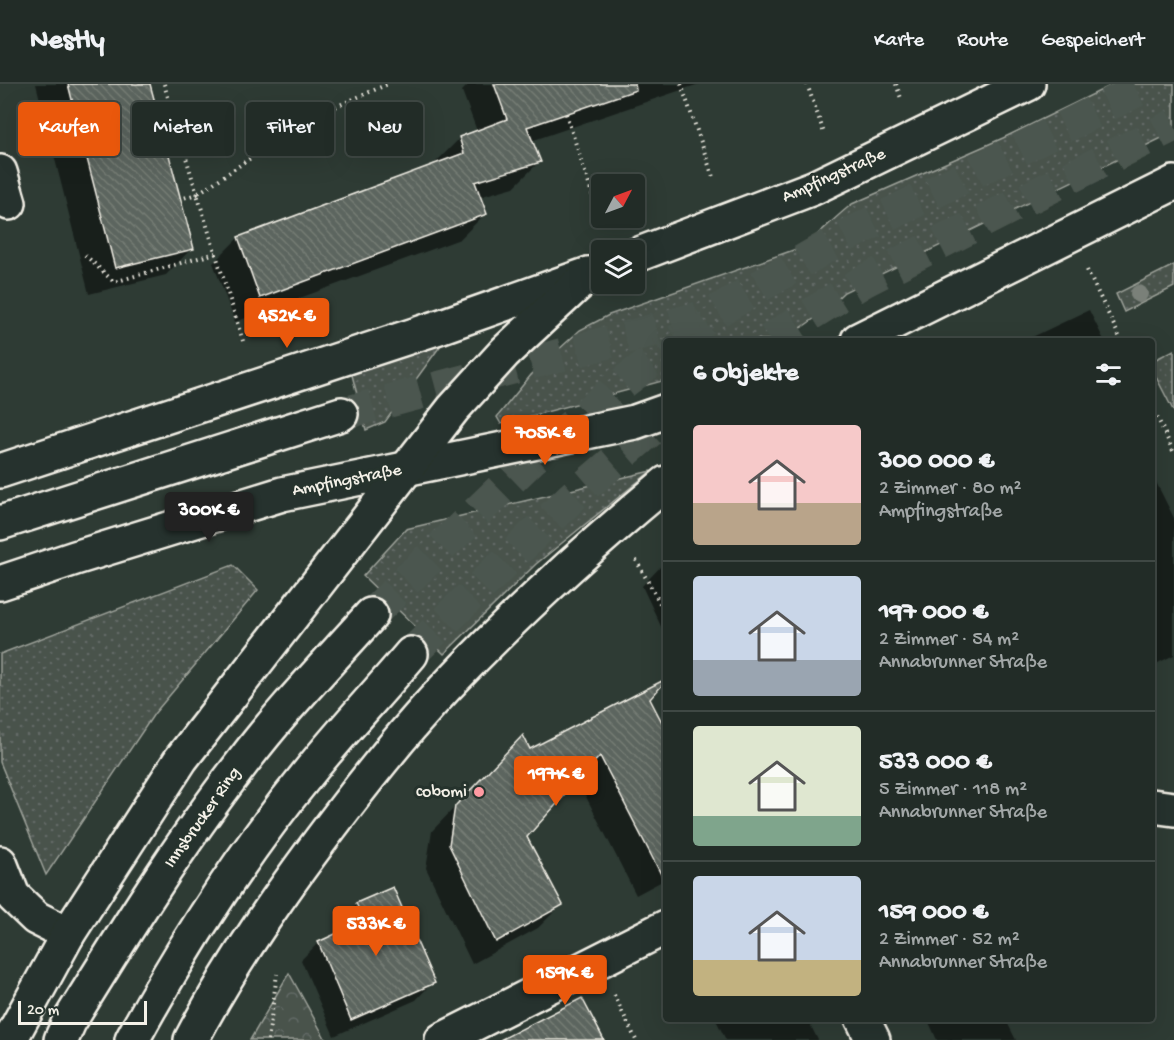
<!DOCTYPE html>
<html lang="de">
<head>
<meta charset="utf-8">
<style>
  :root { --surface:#222c27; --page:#2e3833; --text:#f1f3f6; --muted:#a2a7a7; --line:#3f4844; --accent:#ea580c }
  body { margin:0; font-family:"Gochi Hand",sans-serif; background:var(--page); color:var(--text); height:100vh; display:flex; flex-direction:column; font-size:22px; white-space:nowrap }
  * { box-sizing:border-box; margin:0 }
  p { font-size:20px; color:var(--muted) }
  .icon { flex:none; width:33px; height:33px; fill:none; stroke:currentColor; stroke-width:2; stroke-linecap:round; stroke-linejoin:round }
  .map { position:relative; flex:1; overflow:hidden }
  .details { position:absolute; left:663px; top:254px; width:492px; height:684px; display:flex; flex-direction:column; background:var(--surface); border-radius:6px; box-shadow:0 6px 24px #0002,0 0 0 2px var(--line) }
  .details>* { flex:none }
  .guide { position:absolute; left:18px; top:18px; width:555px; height:54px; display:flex; gap:12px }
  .needle { width:39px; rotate:49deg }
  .tools { position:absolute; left:591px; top:90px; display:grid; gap:12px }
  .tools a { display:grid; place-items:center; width:54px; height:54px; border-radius:6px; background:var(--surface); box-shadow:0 6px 24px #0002,0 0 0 2px var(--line); font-size:30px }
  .scale { position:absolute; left:18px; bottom:15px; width:129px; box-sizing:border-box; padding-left:6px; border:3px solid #f4f1e8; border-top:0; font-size:16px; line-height:21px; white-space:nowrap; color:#f4f1e8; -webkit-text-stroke:4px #26332d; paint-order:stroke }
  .price { position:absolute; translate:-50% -51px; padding:0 14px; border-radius:6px; background:var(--accent); color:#fff; font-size:20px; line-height:39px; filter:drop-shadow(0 2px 3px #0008) }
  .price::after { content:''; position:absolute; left:50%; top:36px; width:18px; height:14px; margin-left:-9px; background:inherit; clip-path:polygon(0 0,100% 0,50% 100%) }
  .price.selected { background:#222; color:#fff }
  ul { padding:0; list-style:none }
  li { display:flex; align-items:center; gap:18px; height:150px; padding:0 30px }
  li+li { border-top:2px solid var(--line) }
  li span { display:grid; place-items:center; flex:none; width:168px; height:120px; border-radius:6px; color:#555 }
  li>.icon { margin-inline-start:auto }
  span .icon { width:72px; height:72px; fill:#fffc; stroke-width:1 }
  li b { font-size:26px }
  h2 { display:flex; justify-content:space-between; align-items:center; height:72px; padding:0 30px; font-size:26px }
  .chip { padding:0 21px; border-radius:6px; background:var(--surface); box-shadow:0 6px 24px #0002,0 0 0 2px var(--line); font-size:21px; line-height:54px }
  .chip.selected { background:var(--accent); color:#fff }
  header { display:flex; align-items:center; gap:36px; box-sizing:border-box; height:84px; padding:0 30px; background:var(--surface); border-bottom:2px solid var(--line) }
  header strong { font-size:28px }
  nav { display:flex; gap:33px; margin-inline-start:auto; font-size:21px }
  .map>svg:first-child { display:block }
  .grass { fill:url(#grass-dots); stroke:#9ea29a; stroke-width:1.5 }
  .forest { fill:url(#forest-crowns); stroke:#9ea29a; stroke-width:1.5 }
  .shadow { fill:#0007 }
  .building { fill:url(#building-back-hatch); stroke:#f4f1e8; stroke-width:1.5 }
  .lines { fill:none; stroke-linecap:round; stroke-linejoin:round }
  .highway-tunnel { stroke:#4c564f; stroke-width:33; stroke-dasharray:33 16; stroke-linecap:butt }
  .street-casing { stroke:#f4f1e8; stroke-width:38 }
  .secondary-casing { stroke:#f4f1e8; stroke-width:38 }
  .primary-casing { stroke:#f4f1e8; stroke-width:38 }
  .highway-casing { stroke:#f4f1e8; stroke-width:38 }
  .path { stroke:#f4f1e8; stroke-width:4; stroke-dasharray:1.5 4.5; stroke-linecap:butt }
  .street { stroke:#26332d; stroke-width:33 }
  .secondary { stroke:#26332d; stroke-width:33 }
  .primary { stroke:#26332d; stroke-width:33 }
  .highway { stroke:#26332d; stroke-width:33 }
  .tree { fill:#7a8079 }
  .poi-dot { fill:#ff9aa2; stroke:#26332d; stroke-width:2 }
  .labels { text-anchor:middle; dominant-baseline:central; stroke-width:6; stroke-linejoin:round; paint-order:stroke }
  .street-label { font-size:18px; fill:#f4f1e8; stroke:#26332d }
  .poi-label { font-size:18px; fill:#f4f1e8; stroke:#26332d; text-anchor:end }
</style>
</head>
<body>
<header>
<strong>Nestly</strong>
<nav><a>Karte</a><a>Route</a><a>Gespeichert</a></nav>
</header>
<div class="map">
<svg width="1174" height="956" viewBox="0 0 1174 956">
  <defs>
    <pattern id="grass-dots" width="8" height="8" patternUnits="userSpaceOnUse" patternTransform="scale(1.5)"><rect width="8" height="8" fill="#48524c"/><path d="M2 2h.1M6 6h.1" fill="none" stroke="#636b66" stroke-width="1.8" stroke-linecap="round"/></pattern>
    <pattern id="forest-crowns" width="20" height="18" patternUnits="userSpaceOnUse" patternTransform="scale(1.5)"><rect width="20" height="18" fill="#48524c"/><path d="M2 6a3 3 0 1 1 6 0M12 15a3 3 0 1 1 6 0" fill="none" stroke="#636b66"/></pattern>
    <pattern id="building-back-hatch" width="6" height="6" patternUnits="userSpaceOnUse" patternTransform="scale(1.5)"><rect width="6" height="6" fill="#5c655e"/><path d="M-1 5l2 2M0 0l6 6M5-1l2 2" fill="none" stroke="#747c75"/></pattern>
  </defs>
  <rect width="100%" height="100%" fill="#2e3b34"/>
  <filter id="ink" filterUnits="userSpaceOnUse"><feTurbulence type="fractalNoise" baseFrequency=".0167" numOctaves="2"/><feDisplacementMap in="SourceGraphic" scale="12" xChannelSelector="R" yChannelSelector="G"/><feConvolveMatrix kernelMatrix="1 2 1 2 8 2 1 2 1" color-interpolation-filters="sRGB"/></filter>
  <g filter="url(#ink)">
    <!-- grass -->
    <g class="grass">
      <path d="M 1114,0 L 1174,0 L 1174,48 L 844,208 C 823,228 804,246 776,256 L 666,256 L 666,296 L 501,340 L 497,333 L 531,291 L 580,246 L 609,231 L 802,163 C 821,149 834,134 852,120 L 1003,54 Z"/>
      <polygon points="1174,181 1174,203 1124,228 1116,210"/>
      <polygon points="441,261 385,338 366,346 351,287"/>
      <polygon points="1174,266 1174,328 1152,285 1152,277"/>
      <polygon points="651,387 536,480 444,570 363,492 406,445"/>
      <polygon points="233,481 258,506 154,630 46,791 0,678 0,570"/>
    </g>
    <!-- forest -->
    <polygon class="forest" points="289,889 326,956 250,956"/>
    <!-- shadow -->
    <g class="shadow">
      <polygon points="36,0 148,0 192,164 166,191 89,210"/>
      <polygon points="469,0 699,0 531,57 539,78 514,103 479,113 485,130 460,155 235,238 213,179 238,154 435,81 435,79 460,54 477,47 462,7"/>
      <polygon points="1089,226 1104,256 1026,256"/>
      <polygon points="1152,390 1174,434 1174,571 1152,582"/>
      <polygon points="666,477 666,553 642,502"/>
      <polygon points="648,615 666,649 666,795 636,811 577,695 525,753 561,821 538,844 472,880 426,784 432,747 499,677 529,667"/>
      <polygon points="357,820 433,898 416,916 334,952 301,876 318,859 344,848 340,837"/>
      <polygon points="715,934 807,934 818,956 726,956"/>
      <polygon points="927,934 1005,934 1016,956 937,956"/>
    </g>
    <!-- building -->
    <g class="building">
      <polygon points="68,0 150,0 194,165 115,184"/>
      <polygon points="494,0 635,0 636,6 527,43 541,78 475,98 487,130 260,214 238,153 464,69 459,53 507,35"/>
      <polygon points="662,597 664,599 650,615 666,646 666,800 600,672 527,753 563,821 496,858 449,761 455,722 523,651 530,665"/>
      <polygon points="393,803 435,899 351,936 318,858 364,837 356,819"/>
      <polygon points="582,914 604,956 500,956"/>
    </g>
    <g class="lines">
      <!-- highway-tunnel -->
      <g class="highway-tunnel">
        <polyline points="678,256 714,229 840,155 1150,0"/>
        <polyline points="769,256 864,197 1174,41"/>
        <polyline points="341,330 698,234"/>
        <polyline points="371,531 533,374 620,301 666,266"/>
        <polyline points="411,570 571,414 666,333"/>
      </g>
      <defs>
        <g id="street">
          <polyline points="0,88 9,119"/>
          <polyline points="1152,722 1174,725"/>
          <polyline points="0,779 13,812 36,834 68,850"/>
          <polyline points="862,934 873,956"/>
          <polyline points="442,956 666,843"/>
        </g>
        <g id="secondary">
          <polyline points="0,387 439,243 589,190"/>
          <polyline points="0,499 75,474 282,410 635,338 666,327"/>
        </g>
        <g id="primary">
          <polyline points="634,172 813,104 1028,0"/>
          <polyline points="858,256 1174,99"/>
        </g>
        <g id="highway">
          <polyline points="0,439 341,330"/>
          <polyline points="10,956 68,850 181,675 453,325 505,268 589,190"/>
          <path d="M 61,956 L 69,938 C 124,849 178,762 242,679 C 281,627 327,580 371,531"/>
          <path d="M 132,956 C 183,862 242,770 310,687 C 342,647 378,609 411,570"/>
          <path d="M 191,956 C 234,874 288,798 344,725 C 376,683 410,641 446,603 C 515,530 589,463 666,399"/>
        </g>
      </defs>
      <!-- street casing -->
      <use href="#street" class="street-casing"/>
      <!-- secondary casing -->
      <use href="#secondary" class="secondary-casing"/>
      <!-- primary casing -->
      <use href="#primary" class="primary-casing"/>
      <!-- highway casing -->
      <use href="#highway" class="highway-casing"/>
      <!-- path -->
      <g class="path">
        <polyline points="164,0 197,110 180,115"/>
        <polyline points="681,0 714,96"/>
        <polyline points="807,0 824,49"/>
        <polyline points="896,0 902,17"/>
        <polyline points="566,30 600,134"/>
        <polyline points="85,171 114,198 216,169"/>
        <polyline points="1087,186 1121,256"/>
        <polyline points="243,257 197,110 312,33 388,0"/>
        <polyline points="1152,322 1174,369"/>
        <polyline points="636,476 666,530"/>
        <polyline points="614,911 636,956"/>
        <polyline points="268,956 277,890"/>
      </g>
      <!-- street -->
      <use href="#street" class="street"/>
      <!-- secondary -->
      <use href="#secondary" class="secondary"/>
      <!-- primary -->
      <use href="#primary" class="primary"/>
      <!-- highway -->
      <use href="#highway" class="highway"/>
    </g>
    <!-- trees -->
    <circle class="tree" cx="1139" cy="210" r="9"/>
  </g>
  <!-- markers -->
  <circle class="poi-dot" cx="479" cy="708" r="6"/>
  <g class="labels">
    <!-- street labels -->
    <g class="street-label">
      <text transform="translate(834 92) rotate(-24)">Ampfingstraße</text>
      <text transform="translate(347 397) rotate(-11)">Ampfingstraße</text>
      <text transform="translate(203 734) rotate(-55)">Innsbrucker Ring</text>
    </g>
    <!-- poi labels -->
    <g class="poi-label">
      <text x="467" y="708">cobomi</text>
    </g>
  </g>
</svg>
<div class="tools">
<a><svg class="needle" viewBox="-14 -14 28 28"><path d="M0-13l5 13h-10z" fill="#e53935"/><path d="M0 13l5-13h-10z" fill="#a2a7a7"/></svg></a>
<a><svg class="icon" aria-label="layers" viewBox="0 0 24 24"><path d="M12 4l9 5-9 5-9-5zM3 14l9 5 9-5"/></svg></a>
</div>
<div class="scale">20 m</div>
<b class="price" style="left:287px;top:265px">452K €</b>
<b class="price" style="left:545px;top:382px">705K €</b>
<b class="price selected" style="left:209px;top:459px">300K €</b>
<b class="price" style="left:556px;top:723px">197K €</b>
<b class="price" style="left:376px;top:873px">533K €</b>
<b class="price" style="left:565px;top:922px">159K €</b>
<div class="guide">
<a class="chip selected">Kaufen</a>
<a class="chip">Mieten</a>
<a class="chip">Filter</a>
<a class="chip">Neu</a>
</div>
<section class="details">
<h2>6 Objekte<svg class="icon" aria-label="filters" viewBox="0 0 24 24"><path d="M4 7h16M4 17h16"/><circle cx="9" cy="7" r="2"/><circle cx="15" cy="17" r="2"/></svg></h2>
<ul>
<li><span style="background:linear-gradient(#f6c9c9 65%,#b9a48a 0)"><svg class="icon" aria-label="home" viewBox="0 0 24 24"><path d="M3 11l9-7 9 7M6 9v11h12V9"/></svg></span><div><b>300 000 €</b><p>2 Zimmer · 80 m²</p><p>Ampfingstraße</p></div></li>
<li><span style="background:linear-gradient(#c9d6e8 70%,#9aa5b1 0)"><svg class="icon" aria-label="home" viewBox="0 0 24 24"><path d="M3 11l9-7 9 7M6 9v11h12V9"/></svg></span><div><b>197 000 €</b><p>2 Zimmer · 54 m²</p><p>Annabrunner Straße</p></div></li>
<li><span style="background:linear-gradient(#dfe7d0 75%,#7fa58c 0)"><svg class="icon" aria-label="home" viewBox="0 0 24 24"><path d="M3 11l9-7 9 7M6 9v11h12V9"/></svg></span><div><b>533 000 €</b><p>5 Zimmer · 118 m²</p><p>Annabrunner Straße</p></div></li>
<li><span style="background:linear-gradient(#c9d6e8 70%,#c2b280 0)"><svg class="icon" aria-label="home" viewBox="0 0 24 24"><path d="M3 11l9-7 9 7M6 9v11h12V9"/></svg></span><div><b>159 000 €</b><p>2 Zimmer · 52 m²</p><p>Annabrunner Straße</p></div></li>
</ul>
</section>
</div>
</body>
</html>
